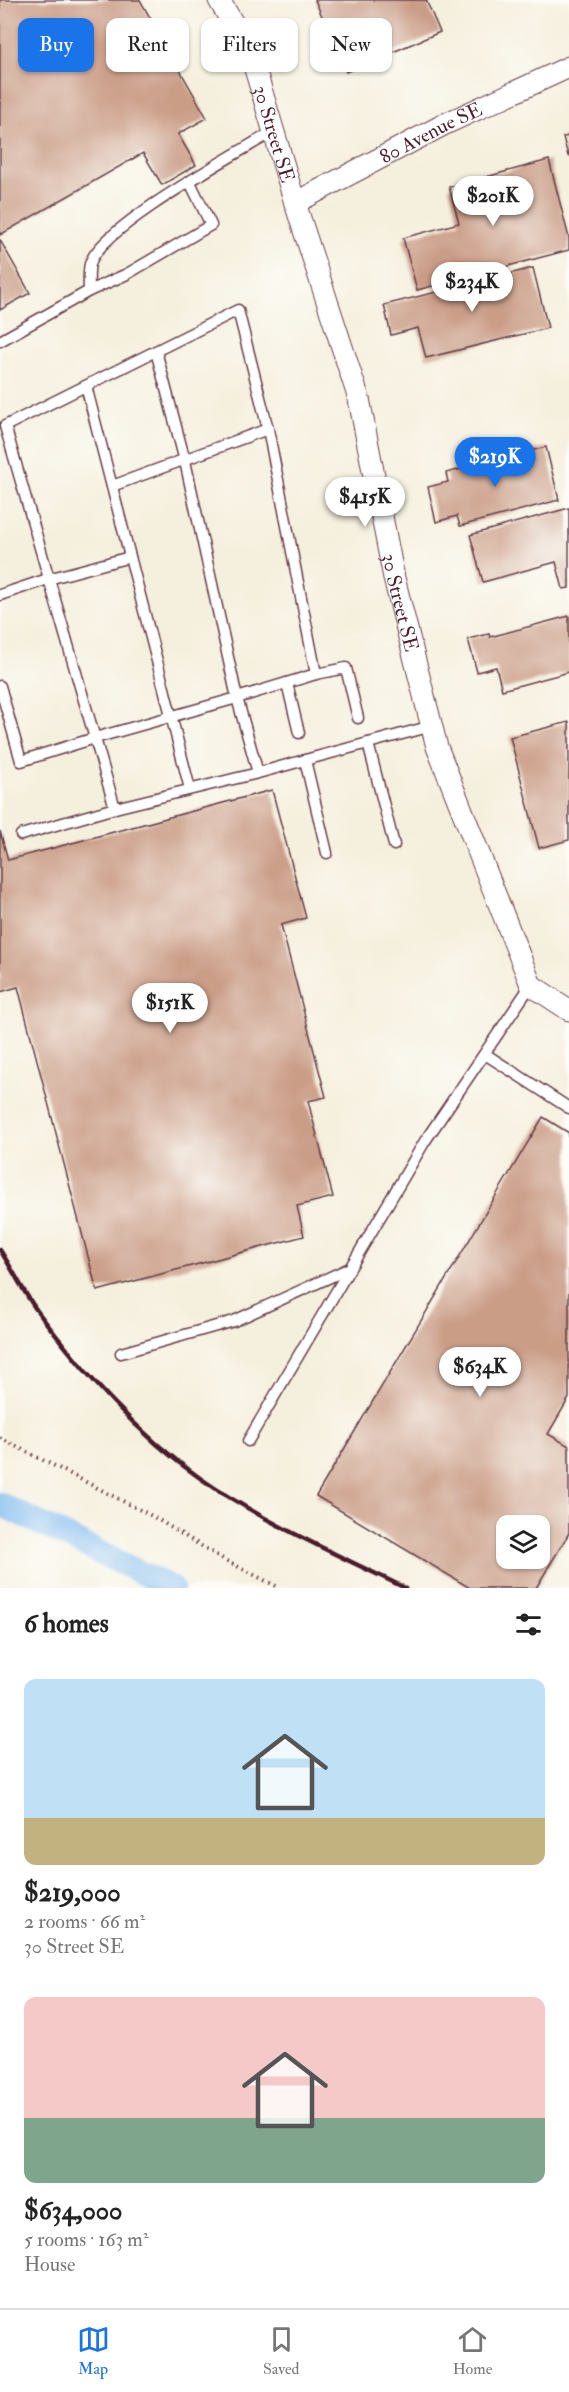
<!DOCTYPE html>
<html lang="en">
<head>
<meta charset="utf-8">
<style>
  :root { --surface:#fff; --page:#f2f2f2; --text:#222; --muted:#767676; --line:#e0e0e0; --accent:#1a73e8 }
  body { margin:0; font-family:"IM FELL Double Pica",serif; background:var(--page); color:var(--text); height:100vh; display:flex; flex-direction:column; font-size:22px; white-space:nowrap }
  * { box-sizing:border-box; margin:0 }
  p { font-size:20px; color:var(--muted) }
  .icon { flex:none; width:33px; height:33px; fill:none; stroke:currentColor; stroke-width:2; stroke-linecap:round; stroke-linejoin:round }
  .map { position:relative; height:1588px; overflow:hidden }
  .panel { display:flex; flex-direction:column; background:var(--surface); flex:1 }
  .panel>* { flex:none }
  .banner { position:absolute; left:18px; top:18px; width:534px; height:54px; display:flex; gap:12px }
  .controls { position:absolute; left:496px; top:1515px; display:grid; gap:12px }
  .controls a { display:grid; place-items:center; width:54px; height:54px; border-radius:12px; background:var(--surface); box-shadow:0 2px 4px #0004; font-size:30px }
  .price { position:absolute; translate:-50% -51px; padding:0 14px; border-radius:21px; background:#fff; color:#222; font-size:20px; line-height:39px; filter:drop-shadow(0 2px 3px #0008) }
  .price::after { content:''; position:absolute; left:50%; top:36px; width:18px; height:14px; margin-left:-9px; background:inherit; clip-path:polygon(0 0,100% 0,50% 100%) }
  .price.active { background:var(--accent); color:#fff }
  ul { padding:0; list-style:none }
  li { display:grid; align-content:center; gap:12px; height:318px; padding:0 24px }
  li span { display:grid; place-items:center; height:186px; border-radius:12px; color:#555 }
  li>.icon { margin-inline-start:auto }
  span .icon { width:108px; height:108px; fill:#fffc; stroke-width:1 }
  li b { font-size:26px }
  h2 { display:flex; justify-content:space-between; align-items:center; height:72px; padding:0 24px; font-size:26px }
  .chip { padding:0 21px; border-radius:12px; background:var(--surface); box-shadow:0 2px 4px #0004; font-size:21px; line-height:54px }
  .chip.active { background:var(--accent); color:#fff }
  .tabs { display:flex; justify-content:space-around; align-items:center; height:84px; border-top:2px solid var(--line); background:var(--surface); font-size:16px; color:var(--muted) }
  .tabs a { display:grid; justify-items:center; gap:3px }
  .tabs .active { color:var(--accent) }
  .map>svg:first-child { display:block }
  .lines { fill:none; stroke-linecap:round; stroke-linejoin:round }
  .canal { stroke:#7ebaf1; stroke-width:24 }
  .building { fill:#ca9d87; fill-rule:evenodd }
  .lane-casing { stroke:#643e46; stroke-width:13 }
  .street-casing { stroke:#643e46; stroke-width:23 }
  .path { stroke:#643e46; stroke-width:4; stroke-dasharray:1.5 4.5; stroke-linecap:butt }
  .lane { stroke:#fff; stroke-width:10 }
  .street { stroke:#fff; stroke-width:21 }
  .rail { stroke:#4a1f2b; stroke-width:4.5 }
  .labels { text-anchor:middle; dominant-baseline:central; stroke-width:4.5; stroke-linejoin:round; paint-order:stroke }
  .street-label { font-size:20px; fill:#4a1f2b; stroke:#fdfcf7 }
</style>
</head>
<body>
<div class="map">
<svg width="569" height="1588" viewBox="0 0 569 1588">
  <rect width="100%" height="100%" fill="#fdfcf7"/>
  <filter id="ink" filterUnits="userSpaceOnUse"><feTurbulence type="fractalNoise" baseFrequency=".0167" numOctaves="2"/><feDisplacementMap in="SourceGraphic" scale="12" xChannelSelector="R" yChannelSelector="G"/><feConvolveMatrix kernelMatrix="1 2 1 2 8 2 1 2 1" color-interpolation-filters="sRGB"/></filter>
  <filter id="wash" filterUnits="userSpaceOnUse"><feTurbulence type="fractalNoise" baseFrequency=".008" numOctaves="4" result="noise"/><feDisplacementMap in="SourceGraphic" scale="24" xChannelSelector="R" yChannelSelector="G"/><feGaussianBlur stdDeviation="1.35" result="paint"/><feColorMatrix in="noise" values="0 0 0 0 0 0 0 0 0 0 0 0 0 0 0 0 0 1.4 0 .05"/><feComposite in="paint" operator="in"/></filter>
  <g filter="url(#wash)">
    <rect width="100%" height="100%" fill="#f5efdd"/>
    <g class="lines">
      <!-- canal -->
      <polyline class="canal" points="0,1504 172,1588"/>
    </g>
    <g id="blocks">
      <!-- building -->
      <g class="building">
        <polygon points="0,0 140,0 207,118 178,134 196,165 162,185 143,153 0,235"/>
        <polygon points="315,0 426,0 440,32 346,72"/>
        <polygon points="569,136 569,156 568,156 563,137"/>
        <polygon points="549,160 569,238 569,250 417,290 403,238 459,223 449,187"/>
        <polygon points="0,240 30,293 0,310"/>
        <polygon points="533,268 548,328 426,358 418,328 391,335 384,305"/>
        <polygon points="546,447 559,500 460,526 457,516 436,522 428,487 448,482 446,473"/>
        <polygon points="569,508 569,588 563,589 556,562 483,582 470,535"/>
        <polygon points="569,616 569,672 502,690 496,667 477,672 468,639 489,634 490,637"/>
        <polygon points="569,722 569,840 539,848 510,737"/>
        <polygon points="272,790 306,918 281,925 326,1097 308,1101 333,1197 297,1206 304,1236 97,1291 18,987 0,992 0,831 8,860"/>
        <path d="M 543,1117 L 569,1133 L 569,1398 L 548,1434 L 569,1446 L 569,1533 L 536,1588 L 470,1588 L 316,1496 ZM 507,1526 L 540,1526 L 540,1558 L 507,1558 Z"/>
      </g>
    </g>
  </g>
  <g filter="url(#ink)">
    <use href="#blocks" fill-opacity="0" stroke="#643e46" stroke-width="1.5"/>
    <g class="lines">
      <defs>
        <g id="lane">
          <polyline points="89,291 127,274 211,225 190,182"/>
          <path d="M 0,341 L 89,291 C 89,283 88,272 90,264 C 99,228 238,153 274,131"/>
          <polyline points="86,386 190,789"/>
          <polyline points="112,486 268,429"/>
          <polyline points="0,595 48,579 130,557"/>
          <polyline points="316,674 346,668 358,718"/>
          <polyline points="287,683 299,733"/>
          <polyline points="0,686 21,761 95,738 237,698 185,461 156,351"/>
          <polyline points="368,743 394,845"/>
          <polyline points="258,773 115,808 5,426 238,310 268,429 316,674 237,698 258,773 305,760"/>
          <polyline points="21,835 115,808"/>
          <polyline points="327,853 305,760 432,726"/>
          <polyline points="485,1054 569,1108"/>
          <polyline points="121,1353 234,1321 350,1268"/>
          <polyline points="248,1441 425,1141 531,985"/>
        </g>
        <g id="street">
          <path id="s1" d="M 219,0 L 250,52 L 295,203 L 359,399 L 394,578 L 437,747 L 531,985 L 569,1010"/>
          <path id="s2" d="M 295,203 L 445,124 L 569,67"/>
        </g>
      </defs>
      <!-- lane casing -->
      <use href="#lane" class="lane-casing"/>
      <!-- street casing -->
      <use href="#street" class="street-casing"/>
      <!-- path -->
      <polyline class="path" points="0,1438 152,1516 223,1559 280,1588"/>
      <!-- lane -->
      <use href="#lane" class="lane"/>
      <!-- street -->
      <use href="#street" class="street"/>
      <!-- rail -->
      <path class="rail" d="M 0,1250 C 13,1270 24,1293 38,1312 C 84,1373 137,1434 200,1478 C 263,1522 336,1554 405,1588"/>
    </g>
  </g>
  <g class="labels">
    <!-- street labels -->
    <g class="street-label">
      <text stroke="none"><textPath href="#s1" startOffset="146">30 Street SE</textPath></text>
      <text stroke="none"><textPath href="#s2" startOffset="153">80 Avenue SE</textPath></text>
      <text stroke="none"><textPath href="#s1" startOffset="632">30 Street SE</textPath></text>
    </g>
  </g>
</svg>
<div class="controls">
<a><svg class="icon" aria-label="layers" viewBox="0 0 24 24"><path d="M12 4l9 5-9 5-9-5zM3 14l9 5 9-5"/></svg></a>
</div>
<b class="price" style="left:493px;top:227px">$201K</b>
<b class="price" style="left:472px;top:313px">$234K</b>
<b class="price active" style="left:495px;top:488px">$219K</b>
<b class="price" style="left:365px;top:528px">$415K</b>
<b class="price" style="left:170px;top:1034px">$151K</b>
<b class="price" style="left:480px;top:1398px">$634K</b>
<div class="banner">
<a class="chip active">Buy</a>
<a class="chip">Rent</a>
<a class="chip">Filters</a>
<a class="chip">New</a>
</div>
</div>
<section class="panel">
<h2>6 homes<svg class="icon" aria-label="filters" viewBox="0 0 24 24"><path d="M4 7h16M4 17h16"/><circle cx="9" cy="7" r="2"/><circle cx="15" cy="17" r="2"/></svg></h2>
<ul>
<li><span style="background:linear-gradient(#bfe0f5 75%,#c2b280 0)"><svg class="icon" aria-label="home" viewBox="0 0 24 24"><path d="M3 11l9-7 9 7M6 9v11h12V9"/></svg></span><div><b>$219,000</b><p>2 rooms · 66 m²</p><p>30 Street SE</p></div></li>
<li><span style="background:linear-gradient(#f6c9c9 65%,#7fa58c 0)"><svg class="icon" aria-label="home" viewBox="0 0 24 24"><path d="M3 11l9-7 9 7M6 9v11h12V9"/></svg></span><div><b>$634,000</b><p>5 rooms · 163 m²</p><p>House</p></div></li>
</ul>
</section>
<nav class="tabs">
<a class="active"><svg class="icon" aria-label="map" viewBox="0 0 24 24"><path d="M3 6l6-2 6 2 6-2v14l-6 2-6-2-6 2zM9 4v14M15 6v14"/></svg>Map</a>
<a><svg class="icon" aria-label="saved" viewBox="0 0 24 24"><path d="M7 4h10v16l-5-4-5 4z"/></svg>Saved</a>
<a><svg class="icon" aria-label="home" viewBox="0 0 24 24"><path d="M3 11l9-7 9 7M6 9v11h12V9"/></svg>Home</a>
</nav>
</body>
</html>
